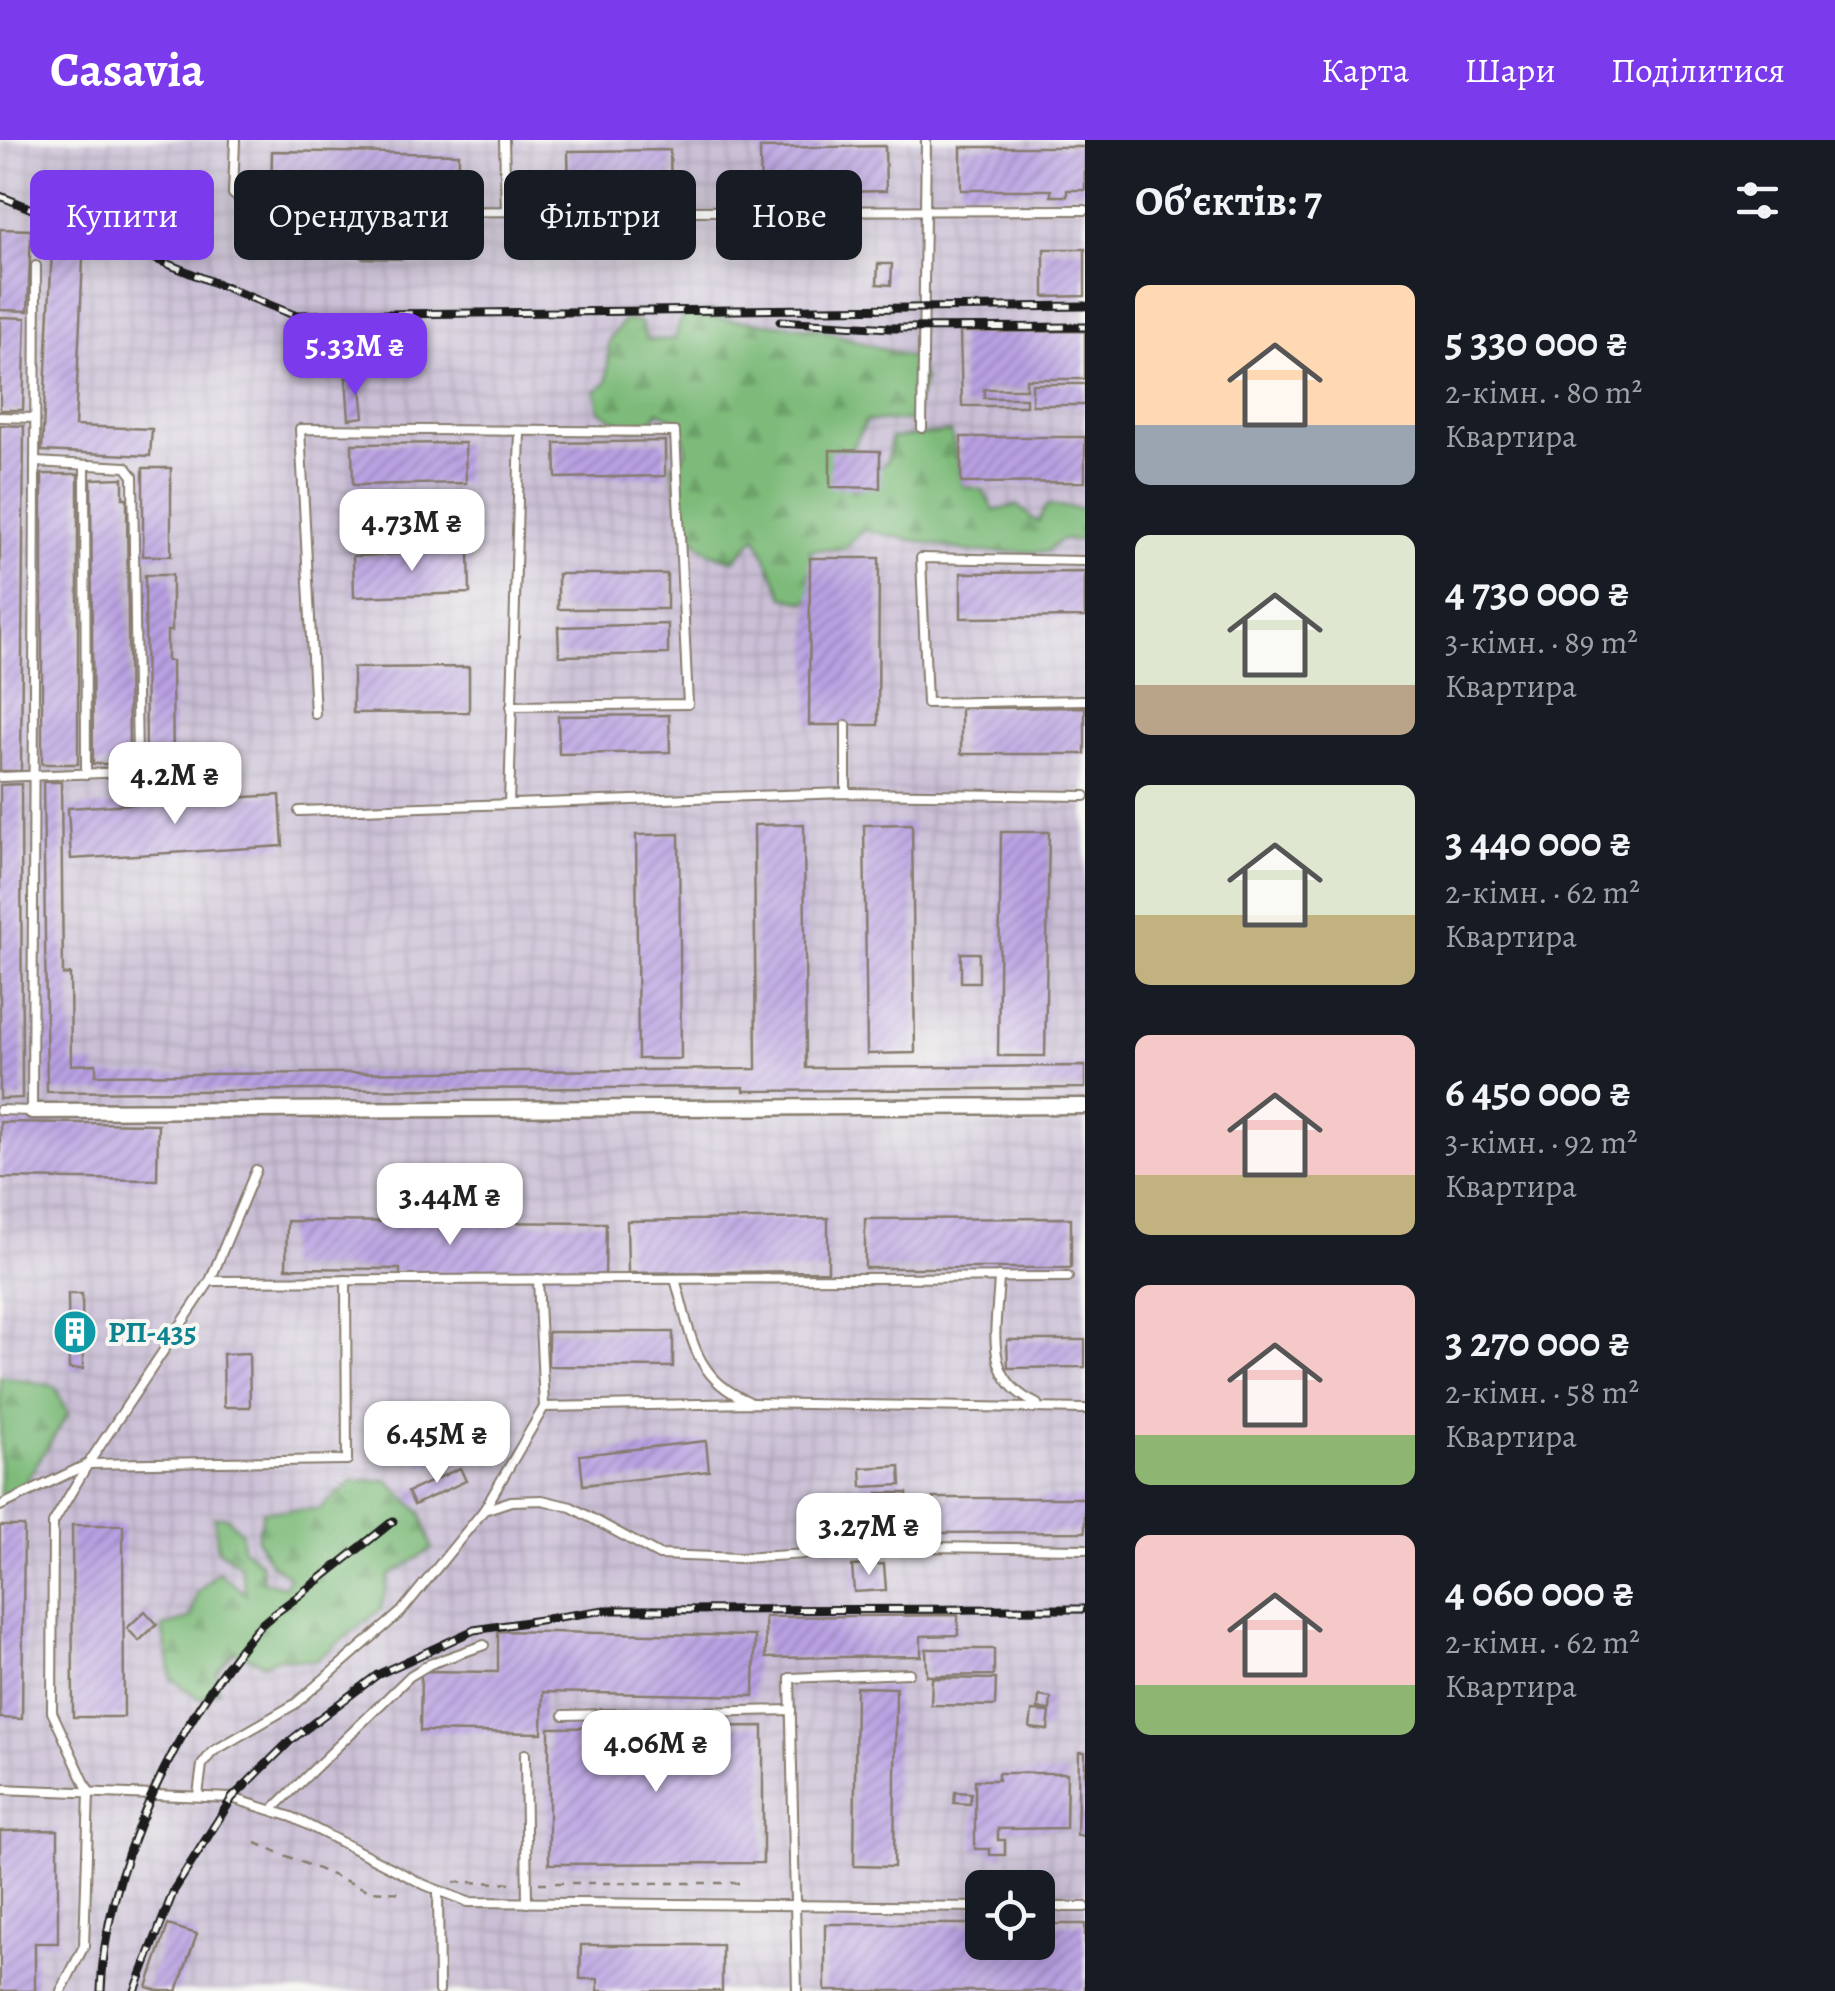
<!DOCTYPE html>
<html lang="uk">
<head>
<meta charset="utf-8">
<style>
  :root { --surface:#171b24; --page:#20242c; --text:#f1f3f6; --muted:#9ea1a6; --accent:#7c3aed }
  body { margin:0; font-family:Alegreya,serif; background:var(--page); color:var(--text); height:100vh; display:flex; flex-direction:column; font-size:38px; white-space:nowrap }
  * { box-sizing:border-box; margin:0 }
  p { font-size:32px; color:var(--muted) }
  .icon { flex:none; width:55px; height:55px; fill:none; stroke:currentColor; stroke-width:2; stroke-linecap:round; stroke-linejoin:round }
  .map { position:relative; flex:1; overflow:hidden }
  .panel { display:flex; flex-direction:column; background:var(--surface); width:750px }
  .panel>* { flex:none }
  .hud { position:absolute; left:30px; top:30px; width:905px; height:90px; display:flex; gap:20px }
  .controls { position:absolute; left:965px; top:1730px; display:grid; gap:20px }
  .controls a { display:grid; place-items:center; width:90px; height:90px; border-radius:15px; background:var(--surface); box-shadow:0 5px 25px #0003; font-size:50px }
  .price { position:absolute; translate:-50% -85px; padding:0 22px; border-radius:20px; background:#fff; color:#222; font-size:32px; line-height:65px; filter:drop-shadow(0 2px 5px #0008) }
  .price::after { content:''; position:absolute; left:50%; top:60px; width:30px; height:22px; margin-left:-15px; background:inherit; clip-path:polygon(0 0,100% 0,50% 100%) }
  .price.active { background:var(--accent); color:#fff }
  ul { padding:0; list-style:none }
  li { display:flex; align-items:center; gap:30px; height:250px; padding:0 50px }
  li span { display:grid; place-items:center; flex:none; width:280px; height:200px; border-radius:15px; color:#555 }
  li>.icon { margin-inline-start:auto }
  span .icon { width:120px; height:120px; fill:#fffc; stroke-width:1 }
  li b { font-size:42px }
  h2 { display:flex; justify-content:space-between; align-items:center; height:120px; padding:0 50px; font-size:42px }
  .tag { padding:0 35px; border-radius:15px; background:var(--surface); box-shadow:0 5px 25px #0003; font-size:35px; line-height:90px }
  .tag.active { background:var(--accent); color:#fff }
  header { display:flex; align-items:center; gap:60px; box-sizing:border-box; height:140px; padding:0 50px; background:var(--accent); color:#fff }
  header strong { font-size:48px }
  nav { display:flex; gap:55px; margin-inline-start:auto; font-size:35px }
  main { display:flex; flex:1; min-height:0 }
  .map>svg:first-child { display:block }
  .industrial { fill:url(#industrial-grid); fill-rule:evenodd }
  .forest { fill:url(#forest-firs); stroke:#4d6c4b; stroke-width:2.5 }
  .building { fill:url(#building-hatch) }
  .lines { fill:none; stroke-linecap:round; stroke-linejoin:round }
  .lane-casing { stroke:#877c6e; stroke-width:12 }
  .street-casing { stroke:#877c6e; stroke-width:19 }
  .path { stroke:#877c6e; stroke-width:2.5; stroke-dasharray:8 8; stroke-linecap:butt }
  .lane { stroke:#fff; stroke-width:8 }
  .street { stroke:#fff; stroke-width:14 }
  .rail-casing { stroke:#1c1c1c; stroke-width:9 }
  .rail { stroke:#f6f6f2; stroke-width:5; stroke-dasharray:15; stroke-linecap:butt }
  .labels { text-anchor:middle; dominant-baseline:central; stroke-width:8; stroke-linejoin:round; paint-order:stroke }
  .culture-label { font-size:30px; font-weight:bold; fill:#0d838f; stroke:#f6f6f2; text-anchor:start }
</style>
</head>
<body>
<header>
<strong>Casavia</strong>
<nav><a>Карта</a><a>Шари</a><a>Поділитися</a></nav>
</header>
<main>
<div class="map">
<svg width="1085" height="1851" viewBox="0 0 1085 1851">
  <defs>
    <pattern id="industrial-grid" width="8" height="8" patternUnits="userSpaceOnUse" patternTransform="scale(2.5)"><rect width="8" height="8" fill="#cabfd6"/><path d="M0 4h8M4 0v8" fill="none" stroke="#ada4b7"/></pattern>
    <pattern id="forest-firs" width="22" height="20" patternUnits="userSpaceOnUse" patternTransform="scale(2.5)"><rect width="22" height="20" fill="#7ebb7a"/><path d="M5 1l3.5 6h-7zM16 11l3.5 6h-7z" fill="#6ca069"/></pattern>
    <pattern id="building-hatch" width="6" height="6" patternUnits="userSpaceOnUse" patternTransform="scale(2.5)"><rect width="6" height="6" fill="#baa1e3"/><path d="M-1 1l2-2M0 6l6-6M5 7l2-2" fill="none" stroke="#9682b7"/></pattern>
  </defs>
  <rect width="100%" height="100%" fill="#f6f6f2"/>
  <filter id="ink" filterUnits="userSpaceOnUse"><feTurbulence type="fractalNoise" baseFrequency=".01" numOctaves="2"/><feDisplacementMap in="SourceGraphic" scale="20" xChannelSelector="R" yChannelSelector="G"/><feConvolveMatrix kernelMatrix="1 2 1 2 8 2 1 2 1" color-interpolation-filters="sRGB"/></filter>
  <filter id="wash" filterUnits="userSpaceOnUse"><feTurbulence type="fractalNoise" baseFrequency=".0048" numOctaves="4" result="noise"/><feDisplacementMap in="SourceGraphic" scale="40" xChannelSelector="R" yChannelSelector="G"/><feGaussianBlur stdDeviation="2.25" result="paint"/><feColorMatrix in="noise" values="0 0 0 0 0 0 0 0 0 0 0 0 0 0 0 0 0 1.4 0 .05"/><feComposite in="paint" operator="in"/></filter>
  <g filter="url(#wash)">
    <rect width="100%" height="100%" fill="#f2ddc1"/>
    <!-- industrial -->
    <path class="industrial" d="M 0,0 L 1085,0 L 1085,1851 L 0,1851 L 0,1358 L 23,1346 L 55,1246 L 0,1236 ZM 982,1748 L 1038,1748 L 1038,1802 L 982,1802 Z"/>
    <!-- forest -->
    <g class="forest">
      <path d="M 682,175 L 816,188 L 915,219 L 925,240 L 910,281 L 867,281 L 848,315 L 835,318 L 854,353 L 887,321 L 891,298 L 951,292 L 963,346 L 983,350 L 994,371 L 1016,365 L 1038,382 L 1047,365 L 1085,369 L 1085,401 L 1061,400 L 1046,412 L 971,412 L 864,390 L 843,409 L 810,410 L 819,448 L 806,462 L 784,457 L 756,396 L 735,420 C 682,413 679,368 673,324 L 687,312 L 680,283 L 658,271 L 648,288 L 629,289 L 599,270 L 595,251 L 607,242 L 609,201 L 624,180 L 641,182 L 647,200 L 675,199 Z"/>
      <polygon points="0,1236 55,1246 68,1274 23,1346 0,1358"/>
      <polygon points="387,1340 422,1374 432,1409 389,1436 381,1469 315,1521 276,1518 264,1524 235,1511 216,1533 219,1551 200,1559 172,1539 162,1487 191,1478 197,1453 218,1432 246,1454 240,1425 218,1410 214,1377 226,1376 242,1393 242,1408 261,1423 263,1441 285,1446 289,1436 270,1423 257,1399 263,1371 319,1369 354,1341"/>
    </g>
    <g id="blocks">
      <!-- building -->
      <g class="building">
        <polygon points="885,6 886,51 785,53 785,60 761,60 760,8"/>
        <polygon points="961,7 1085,7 1085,50 1067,50 1067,56 1051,56 1051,50 961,50"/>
        <polygon points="670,10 671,53 569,55 568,11"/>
        <polygon points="272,11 459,14 458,63 428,62 428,56 309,54 309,61 271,60"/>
        <polygon points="45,86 71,87 71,98 84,98 75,286 152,289 150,316 42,311 52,109 44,109"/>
        <polygon points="0,89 31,90 28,171 0,170"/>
        <polygon points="364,92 404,94 402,119 362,118"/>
        <polygon points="1044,109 1085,109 1085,156 1044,157"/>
        <polygon points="878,124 892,124 891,145 877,144"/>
        <polygon points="0,177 26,178 23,270 0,270"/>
        <polygon points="1085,191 1085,239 1026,239 1026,249 984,249 984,258 1026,258 1026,266 962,266 960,192"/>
        <polygon points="360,237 364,277 349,279 346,238"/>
        <rect x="1032" y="244" width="53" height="21"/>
        <polygon points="0,285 24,286 21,631 0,631"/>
        <polygon points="961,297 1085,297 1085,342 961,343"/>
        <polygon points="665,301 665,336 556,338 555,303"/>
        <polygon points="465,303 466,343 353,345 352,304"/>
        <polygon points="830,310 880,311 880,348 830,347"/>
        <rect x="143" y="328" width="28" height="88"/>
        <rect x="42" y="334" width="36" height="290"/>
        <polygon points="123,338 123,358 127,358 129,624 93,624 91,339"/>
        <polygon points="469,412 470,453 354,457 353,416"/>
        <polygon points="810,418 879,418 878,585 809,585"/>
        <polygon points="1085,432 1085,477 961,478 961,433"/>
        <rect x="558" y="434" width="109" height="35"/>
        <polygon points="145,435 172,435 172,491 167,491 167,521 172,521 173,636 146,636"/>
        <polygon points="668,484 668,514 559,516 558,487"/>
        <polygon points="469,527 469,572 353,573 353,528"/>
        <polygon points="1085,567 1085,614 961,614 961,568"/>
        <polygon points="669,575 670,612 559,614 558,576"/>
        <polygon points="43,642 61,642 63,835 70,834 71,925 96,924 96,935 756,929 754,685 804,684 806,928 1085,926 1085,948 744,951 744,947 47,952"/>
        <polygon points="21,644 22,958 0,959 0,645"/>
        <polygon points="280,655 283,706 71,719 68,668"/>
        <polygon points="912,684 915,913 867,914 864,685"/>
        <polygon points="1001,692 1049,692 1045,916 998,916"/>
        <polygon points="679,694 681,919 638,919 636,695"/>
        <rect x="961" y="813" width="18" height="29"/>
        <polygon points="0,982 158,984 157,1040 0,1038"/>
        <polygon points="828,1078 828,1131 628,1133 627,1081"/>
        <polygon points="1071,1078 1071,1128 865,1128 865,1079"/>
        <polygon points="287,1081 606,1083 605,1136 400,1135 400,1129 286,1128"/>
        <polygon points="68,1154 82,1154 83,1229 69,1229"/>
        <polygon points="548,1192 673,1192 673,1227 548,1226"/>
        <polygon points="1007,1200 1085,1200 1085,1227 1008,1228"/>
        <polygon points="249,1213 250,1267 224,1267 223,1214"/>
        <polygon points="706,1301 709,1331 583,1345 580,1315"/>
        <polygon points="437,1307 442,1319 421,1327 416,1315"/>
        <polygon points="900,1326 901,1345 862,1347 861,1328"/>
        <polygon points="460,1328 466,1341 414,1365 408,1352"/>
        <polygon points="878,1353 907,1353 909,1393 847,1393 847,1365 878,1365"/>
        <polygon points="933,1358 1085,1358 1085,1392 933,1393"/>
        <polygon points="72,1385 123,1385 124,1577 73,1577"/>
        <polygon points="0,1386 24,1386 22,1579 0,1578"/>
        <polygon points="884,1424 886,1450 854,1452 852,1426"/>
        <polygon points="145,1471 157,1484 139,1501 127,1488"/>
        <polygon points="958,1475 958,1495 921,1496 921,1516 766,1518 765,1477"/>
        <polygon points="498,1491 755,1496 754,1556 543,1552 542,1593 420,1591 421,1531 498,1532"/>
        <polygon points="926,1509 994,1509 994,1535 927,1536"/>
        <polygon points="932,1538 996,1539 995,1566 931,1565"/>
        <polygon points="856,1547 896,1548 894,1727 854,1726"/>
        <polygon points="1039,1556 1051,1558 1050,1570 1038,1569"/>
        <polygon points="1032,1571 1050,1572 1048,1590 1030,1588"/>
        <polygon points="763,1586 763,1723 549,1724 549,1588"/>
        <polygon points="1079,1612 1085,1612 1085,1696 1077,1695"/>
        <polygon points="998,1633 1067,1633 1066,1688 998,1689 998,1700 1005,1700 1005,1715 990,1715 990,1709 975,1709 975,1640 998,1640"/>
        <polygon points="955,1652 971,1653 970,1664 954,1663"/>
        <polygon points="58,1690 58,1803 35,1803 35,1851 0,1851 0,1691"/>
        <polygon points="825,1784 982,1784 982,1802 1038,1802 1038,1784 1085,1784 1085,1851 825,1851"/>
        <polygon points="168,1785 197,1794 177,1851 159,1851 147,1847"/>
        <polygon points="581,1805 722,1805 722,1851 598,1851 598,1839 580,1839"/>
      </g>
    </g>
  </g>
  <g filter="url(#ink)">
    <use href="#blocks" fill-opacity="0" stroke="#877c6e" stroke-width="2.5"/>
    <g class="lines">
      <defs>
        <g id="lane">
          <polyline points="235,0 233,54 257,72 1085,70"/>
          <polyline points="504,0 506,71"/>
          <polyline points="0,277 35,278"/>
          <polyline points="922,288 926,0"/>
          <polyline points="85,325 86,634"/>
          <polyline points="1085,421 921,418 927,563 1085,560"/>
          <polyline points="315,574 300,289 675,292 688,564 511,566"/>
          <polyline points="0,637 127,632 137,625 133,336 126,327 35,322"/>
          <polyline points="846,653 846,585"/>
          <polyline points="509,664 520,291"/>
          <polyline points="299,671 846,653 1085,656"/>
          <polyline points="0,970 32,971 36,126"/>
          <path d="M 999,1137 C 997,1189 981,1238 1037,1264"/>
          <path d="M 675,1139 C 691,1192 692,1238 748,1261"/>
          <polyline points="210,1141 1068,1137"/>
          <polyline points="544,1267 752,1263 1085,1269"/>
          <polyline points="0,1366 88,1324 347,1320 346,1140"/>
          <polyline points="484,1370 511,1361 542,1360 571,1367 659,1415 740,1418 927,1407 1085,1409"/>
          <polyline points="564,1575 791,1570"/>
          <polyline points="525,1614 527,1763"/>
          <polyline points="0,1649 232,1658 292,1677 425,1745 468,1762 982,1767"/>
          <polyline points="198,1655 202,1625 212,1612 295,1564 401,1472 484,1370 544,1267 538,1139"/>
          <polyline points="273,1669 410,1536 430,1524 484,1505"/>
          <polyline points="438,1751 439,1851"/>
          <polyline points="1038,1767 1085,1767"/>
          <polyline points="61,1851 84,1806 89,1652 52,1572 53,1383 88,1324 210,1141 256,1030"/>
          <polyline points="797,1851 790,1538 909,1533"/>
        </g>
        <polyline id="street" points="32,971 1085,966"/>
      </defs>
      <!-- lane casing -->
      <use href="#lane" class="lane-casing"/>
      <!-- street casing -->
      <use href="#street" class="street-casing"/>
      <!-- path -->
      <g class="path">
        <polyline points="256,1703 370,1751 406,1753"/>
        <polyline points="454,1742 516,1743"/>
        <polyline points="539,1743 747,1743"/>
      </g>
      <!-- lane -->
      <use href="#lane" class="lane"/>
      <!-- street -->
      <use href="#street" class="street"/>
      <defs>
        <g id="rail">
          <polyline points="0,56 294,175 1085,166"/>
          <polyline points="780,181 890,188 1085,187"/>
          <path d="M 101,1851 C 105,1727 176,1585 255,1491 C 266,1478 283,1468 297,1457 C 329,1432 361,1407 393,1381"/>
          <polyline points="135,1851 174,1750 232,1658 291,1600 377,1535 474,1490 605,1470 1085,1469"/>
        </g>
      </defs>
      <!-- rail casing -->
      <use href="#rail" class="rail-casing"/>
      <!-- rail -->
      <use href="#rail" class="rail"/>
    </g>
  </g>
  <!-- icons -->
  <defs>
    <symbol id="building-disc" viewBox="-11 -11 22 22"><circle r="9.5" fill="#0f9aa8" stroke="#f6f6f2"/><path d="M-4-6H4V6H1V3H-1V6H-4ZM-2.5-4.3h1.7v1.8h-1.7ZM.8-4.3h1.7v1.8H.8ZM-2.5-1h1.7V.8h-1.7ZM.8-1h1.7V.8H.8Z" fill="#fff"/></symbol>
  </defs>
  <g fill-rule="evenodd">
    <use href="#building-disc" x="50" y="1167" width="50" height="50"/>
  </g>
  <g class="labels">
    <!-- culture labels -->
    <g class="culture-label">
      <text x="108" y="1192">РП-435</text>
    </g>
  </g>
</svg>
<div class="controls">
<a><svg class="icon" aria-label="locate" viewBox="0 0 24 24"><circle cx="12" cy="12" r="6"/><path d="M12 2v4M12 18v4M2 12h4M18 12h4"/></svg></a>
</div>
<b class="price active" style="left:355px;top:258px">5.33M ₴</b>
<b class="price" style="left:412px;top:434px">4.73M ₴</b>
<b class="price" style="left:175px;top:687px">4.2M ₴</b>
<b class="price" style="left:450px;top:1108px">3.44M ₴</b>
<b class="price" style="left:437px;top:1346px">6.45M ₴</b>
<b class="price" style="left:869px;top:1438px">3.27M ₴</b>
<b class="price" style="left:656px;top:1655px">4.06M ₴</b>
<div class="hud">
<a class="tag active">Купити</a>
<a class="tag">Орендувати</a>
<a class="tag">Фільтри</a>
<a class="tag">Нове</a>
</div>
</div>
<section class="panel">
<h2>Об’єктів: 7<svg class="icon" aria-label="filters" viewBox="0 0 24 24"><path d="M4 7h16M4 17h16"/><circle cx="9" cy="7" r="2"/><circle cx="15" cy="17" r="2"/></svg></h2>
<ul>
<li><span style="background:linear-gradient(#ffd9b3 70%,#9aa5b1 0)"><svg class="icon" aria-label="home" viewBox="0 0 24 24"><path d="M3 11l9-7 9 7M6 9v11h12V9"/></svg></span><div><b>5 330 000 ₴</b><p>2-кімн. · 80 m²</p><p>Квартира</p></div></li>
<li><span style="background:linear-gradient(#dfe7d0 75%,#b9a48a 0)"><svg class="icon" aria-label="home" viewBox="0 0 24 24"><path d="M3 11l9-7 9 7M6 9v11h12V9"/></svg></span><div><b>4 730 000 ₴</b><p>3-кімн. · 89 m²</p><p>Квартира</p></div></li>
<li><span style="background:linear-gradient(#dfe7d0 65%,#c2b280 0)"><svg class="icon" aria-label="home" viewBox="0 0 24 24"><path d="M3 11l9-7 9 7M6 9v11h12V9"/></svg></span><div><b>3 440 000 ₴</b><p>2-кімн. · 62 m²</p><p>Квартира</p></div></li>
<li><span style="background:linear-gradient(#f6c9c9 70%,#c2b280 0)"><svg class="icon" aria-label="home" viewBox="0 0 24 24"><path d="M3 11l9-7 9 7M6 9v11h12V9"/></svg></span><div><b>6 450 000 ₴</b><p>3-кімн. · 92 m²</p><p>Квартира</p></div></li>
<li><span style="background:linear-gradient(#f6c9c9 75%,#8fb573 0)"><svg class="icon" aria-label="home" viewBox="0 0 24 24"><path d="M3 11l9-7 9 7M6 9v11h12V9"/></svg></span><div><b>3 270 000 ₴</b><p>2-кімн. · 58 m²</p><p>Квартира</p></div></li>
<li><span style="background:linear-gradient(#f6c9c9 75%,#8fb573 0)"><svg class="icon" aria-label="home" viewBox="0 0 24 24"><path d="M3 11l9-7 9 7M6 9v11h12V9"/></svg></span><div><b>4 060 000 ₴</b><p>2-кімн. · 62 m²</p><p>Квартира</p></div></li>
</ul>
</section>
</main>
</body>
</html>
